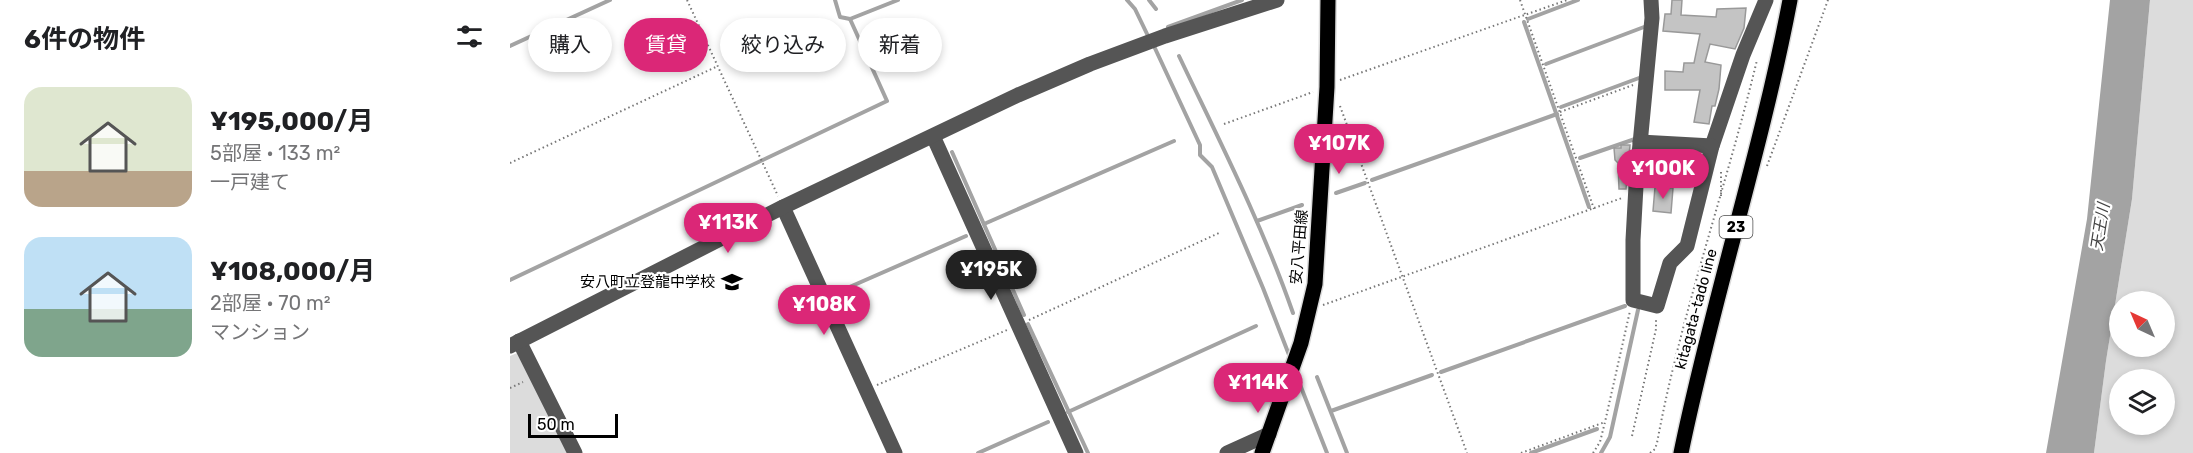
<!DOCTYPE html>
<html lang="ja">
<head>
<meta charset="utf-8">
<style>
  :root { --surface:#fff; --page:#f2f2f2; --text:#202124; --muted:#757577; --accent:#db2777 }
  body { margin:0; font-family:Rubik,"Noto Sans JP",sans-serif; background:var(--page); color:var(--text); height:100vh; display:flex; flex-direction:column; font-size:22px; white-space:nowrap }
  * { box-sizing:border-box; margin:0 }
  p { font-size:20px; color:var(--muted) }
  .icon { flex:none; width:33px; height:33px; fill:none; stroke:currentColor; stroke-width:2; stroke-linecap:round; stroke-linejoin:round }
  .map { position:relative; flex:1; overflow:hidden }
  .panel { display:flex; flex-direction:column; background:var(--surface); width:510px }
  .panel>* { flex:none }
  .hud { position:absolute; left:18px; top:18px; width:570px; height:54px; display:flex; gap:12px }
  .needle { width:39px; rotate:316deg }
  .fabs { position:absolute; left:1599px; top:291px; display:grid; gap:12px }
  .fabs a { display:grid; place-items:center; width:66px; height:66px; border-radius:50%; background:var(--surface); box-shadow:0 3px 9px #0003; font-size:30px }
  .scale { position:absolute; left:18px; bottom:15px; width:90px; box-sizing:border-box; padding-left:6px; border:3px solid #000; border-top:0; font-size:16px; line-height:21px; white-space:nowrap; color:#000; -webkit-text-stroke:4px #fff; paint-order:stroke }
  .price { position:absolute; translate:-50% -51px; padding:0 14px; border-radius:21px; background:var(--accent); color:#fff; font-size:20px; line-height:39px; filter:drop-shadow(0 2px 3px #0008) }
  .price::after { content:''; position:absolute; left:50%; top:36px; width:18px; height:14px; margin-left:-9px; background:inherit; clip-path:polygon(0 0,100% 0,50% 100%) }
  .price.on { background:#222; color:#fff }
  ul { padding:0; list-style:none }
  li { display:flex; align-items:center; gap:18px; height:150px; padding:0 24px }
  li span { display:grid; place-items:center; flex:none; width:168px; height:120px; border-radius:18px; color:#555 }
  li>.icon { margin-inline-start:auto }
  span .icon { width:72px; height:72px; fill:#fffc; stroke-width:1 }
  li b { font-size:26px }
  h2 { display:flex; justify-content:space-between; align-items:center; height:72px; padding:0 24px; font-size:26px }
  .pill { padding:0 21px; border-radius:27px; background:var(--surface); box-shadow:0 3px 9px #0003; font-size:21px; line-height:54px }
  .pill.on { background:var(--accent); color:#fff }
  main { display:flex; flex:1; min-height:0 }
  .map>svg:first-child { display:block }
  .green { fill:#dcdcdc; fill-rule:evenodd }
  .water { fill:#a3a3a3 }
  .lines { fill:none; stroke-linecap:round; stroke-linejoin:round }
  .stream { stroke:#a3a3a3; stroke-width:4 }
  .building { fill:#c4c4c4; stroke:#999; stroke-width:1.5 }
  .major-casing { stroke:#dbdbdb; stroke-width:18 }
  .path { stroke:#777; stroke-width:2; stroke-dasharray:1.5 3; stroke-linecap:butt }
  .minor { stroke:#555; stroke-width:15 }
  .major { stroke:#000; stroke-width:15 }
  .labels { text-anchor:middle; dominant-baseline:central; stroke-width:4.5; stroke-linejoin:round; paint-order:stroke }
  .shield { fill:#fff; stroke:#4c4c4c; stroke-width:1.5 }
  .shield-label { font-size:14px; font-weight:bold; fill:#000 }
  .street-label { font-size:15px; fill:#000; stroke:#fff }
  .poi-label { font-size:15px; fill:#000; stroke:#fff; text-anchor:end }
  .water-label { font-size:16px; font-style:italic; fill:#444; stroke:#fff }
</style>
</head>
<body>
<main>
<section class="panel">
<h2>6件の物件<svg class="icon" aria-label="filters" viewBox="0 0 24 24"><path d="M4 7h16M4 17h16"/><circle cx="9" cy="7" r="2"/><circle cx="15" cy="17" r="2"/></svg></h2>
<ul>
<li><span style="background:linear-gradient(#dfe7d0 70%,#b9a48a 0)"><svg class="icon" aria-label="home" viewBox="0 0 24 24"><path d="M3 11l9-7 9 7M6 9v11h12V9"/></svg></span><div><b>¥195,000/月</b><p>5部屋 · 133 m²</p><p>一戸建て</p></div></li>
<li><span style="background:linear-gradient(#bfe0f5 60%,#7fa58c 0)"><svg class="icon" aria-label="home" viewBox="0 0 24 24"><path d="M3 11l9-7 9 7M6 9v11h12V9"/></svg></span><div><b>¥108,000/月</b><p>2部屋 · 70 m²</p><p>マンション</p></div></li>
</ul>
</section>
<div class="map">
<svg width="1683" height="453" viewBox="0 0 1683 453">
  <rect width="100%" height="100%" fill="#fff"/>
  <!-- green -->
  <g class="green">
    <path d="M 1640,0 L 1683,0 L 1683,453 L 1584,453 L 1596,361 L 1622,199 ZM 1610,302 L 1654,302 L 1654,346 L 1610,346 ZM 1610,380 L 1654,380 L 1654,424 L 1610,424 Z"/>
    <polygon points="7,353 60,453 0,453 0,356"/>
  </g>
  <!-- water -->
  <polygon class="water" points="1600,0 1640,0 1622,199 1596,361 1584,453 1536,453 1577,219"/>
  <g class="lines">
    <!-- stream -->
    <g class="stream">
      <polyline points="325,0 330,17 340,19 388,0"/>
      <polyline points="617,0 625,9 639,38"/>
      <polyline points="639,0 646,9"/>
      <polyline points="1018,19 1068,0"/>
      <polyline points="1014,22 1079,207"/>
      <polyline points="658,27 732,0"/>
      <polyline points="643,44 690,145 690,155 702,167 753,288 781,360"/>
      <polyline points="0,46 100,0"/>
      <path d="M 669,56 C 709,140 752,224 783,313"/>
      <polyline points="1036,64 1134,27"/>
      <polyline points="1051,107 1129,78"/>
      <polyline points="442,152 514,315"/>
      <polyline points="1070,158 1125,139"/>
      <polyline points="862,180 1047,114"/>
      <polyline points="826,193 855,183"/>
      <polyline points="747,221 792,205"/>
      <polyline points="474,224 664,141"/>
      <polyline points="0,280 377,101 340,19"/>
      <polyline points="319,296 456,236"/>
      <polyline points="518,324 578,453"/>
      <polyline points="785,372 817,453"/>
      <polyline points="931,372 1115,306"/>
      <polyline points="807,377 837,453"/>
      <polyline points="821,411 922,375"/>
      <polyline points="558,412 746,326"/>
      <polyline points="468,453 538,422"/>
      <polyline points="1021,453 1087,429"/>
      <polyline points="1091,453 1100,437 1128,310"/>
    </g>
  </g>
  <!-- building -->
  <g class="building">
    <polygon points="1162,0 1172,0 1171,15 1206,17 1207,9 1236,8 1234,28 1225,49 1200,44 1195,62 1211,65 1209,89 1205,106 1202,106 1199,124 1184,122 1190,90 1155,90 1155,71 1173,72 1174,63 1184,63 1190,34 1153,31 1155,14 1161,14"/>
    <polygon points="1111,145 1120,145 1116,189 1109,189 1108,163 1105,160 1104,148 1111,148"/>
    <polygon points="1139,152 1185,155 1183,172 1138,169"/>
    <polygon points="1145,187 1163,188 1161,213 1143,211"/>
    <polygon points="342,293 347,305 331,312 326,300"/>
  </g>
  <g class="lines">
    <defs>
      <g id="major">
        <polyline points="752,453 791,343 805,284 817,87 818,0"/>
        <path d="M 1171,453 C 1202,301 1251,153 1280,0"/>
      </g>
    </defs>
    <!-- major casing -->
    <use href="#major" class="major-casing"/>
    <!-- path -->
    <g class="path">
      <polyline points="177,0 268,196"/>
      <polyline points="1010,0 1084,209"/>
      <polyline points="830,80 1057,0"/>
      <polyline points="830,106 957,453"/>
      <polyline points="1050,112 1123,85"/>
      <polyline points="714,124 803,92"/>
      <polyline points="0,163 208,66"/>
      <polyline points="1257,166 1318,0"/>
      <polyline points="1211,196 1211,169"/>
      <polyline points="813,305 1112,198"/>
      <polyline points="519,320 709,233"/>
      <polyline points="367,385 497,330"/>
      <polyline points="0,388 13,382"/>
      <polyline points="1122,436 1146,329 1146,318"/>
      <polyline points="1011,453 1095,422"/>
      <polyline points="1083,453 1090,442 1095,422 1120,311"/>
      <path d="M 1140,453 L 1145,449 L 1147,443 C 1171,313 1216,189 1247,60"/>
    </g>
    <!-- minor -->
    <g class="minor">
      <polyline points="1141,0 1142,18 1126,186 1123,240 1123,300 1147,306 1160,263 1177,246 1202,146 1233,55 1256,0"/>
      <polyline points="423,136 566,453"/>
      <polyline points="1130,142 1202,146"/>
      <polyline points="273,207 385,453"/>
      <polyline points="9,341 65,453"/>
      <polyline points="0,346 273,207 508,95 580,64 655,36 767,0"/>
      <polyline points="717,453 759,434"/>
    </g>
    <!-- major -->
    <use href="#major" class="major"/>
  </g>
  <!-- icons -->
  <defs>
    <symbol id="school-bare" viewBox="-9 -9 18 18"><path d="M0-5L7-2L0 1L-7-2ZM-4 1L0 2.5L4 1V4Q0 6-4 4Z" fill="#000" stroke="#fff" stroke-width="2.5" paint-order="stroke"/></symbol>
  </defs>
  <g fill-rule="evenodd">
    <use href="#school-bare" x="207" y="267" width="30" height="30"/>
  </g>
  <g class="labels">
    <!-- shield labels -->
    <rect class="shield" x="1209.5" y="216" width="33" height="22" rx="4.5"/>
    <g class="shield-label">
      <text x="1226" y="227">23</text>
    </g>
    <!-- street labels -->
    <g class="street-label">
      <text transform="translate(789 247) rotate(-85)">安八平田線</text>
      <text transform="translate(1186 309) rotate(-75)">kitagata-tado line</text>
    </g>
    <!-- poi labels -->
    <g class="poi-label">
      <text x="205" y="282">安八町立登龍中学校</text>
    </g>
    <!-- water labels -->
    <g class="water-label">
      <text transform="translate(1590 227) rotate(-81)">天王川</text>
    </g>
  </g>
</svg>
<div class="fabs">
<a><svg class="needle" viewBox="-14 -14 28 28"><path d="M0-13l5 13h-10z" fill="#e53935"/><path d="M0 13l5-13h-10z" fill="#757577"/></svg></a>
<a><svg class="icon" aria-label="layers" viewBox="0 0 24 24"><path d="M12 4l9 5-9 5-9-5zM3 14l9 5 9-5"/></svg></a>
</div>
<div class="scale">50 m</div>
<b class="price" style="left:829px;top:175px">¥107K</b>
<b class="price" style="left:1153px;top:200px">¥100K</b>
<b class="price" style="left:218px;top:254px">¥113K</b>
<b class="price on" style="left:481px;top:301px">¥195K</b>
<b class="price" style="left:314px;top:336px">¥108K</b>
<b class="price" style="left:748px;top:414px">¥114K</b>
<div class="hud">
<a class="pill">購入</a>
<a class="pill on">賃貸</a>
<a class="pill">絞り込み</a>
<a class="pill">新着</a>
</div>
</div>
</main>
</body>
</html>
